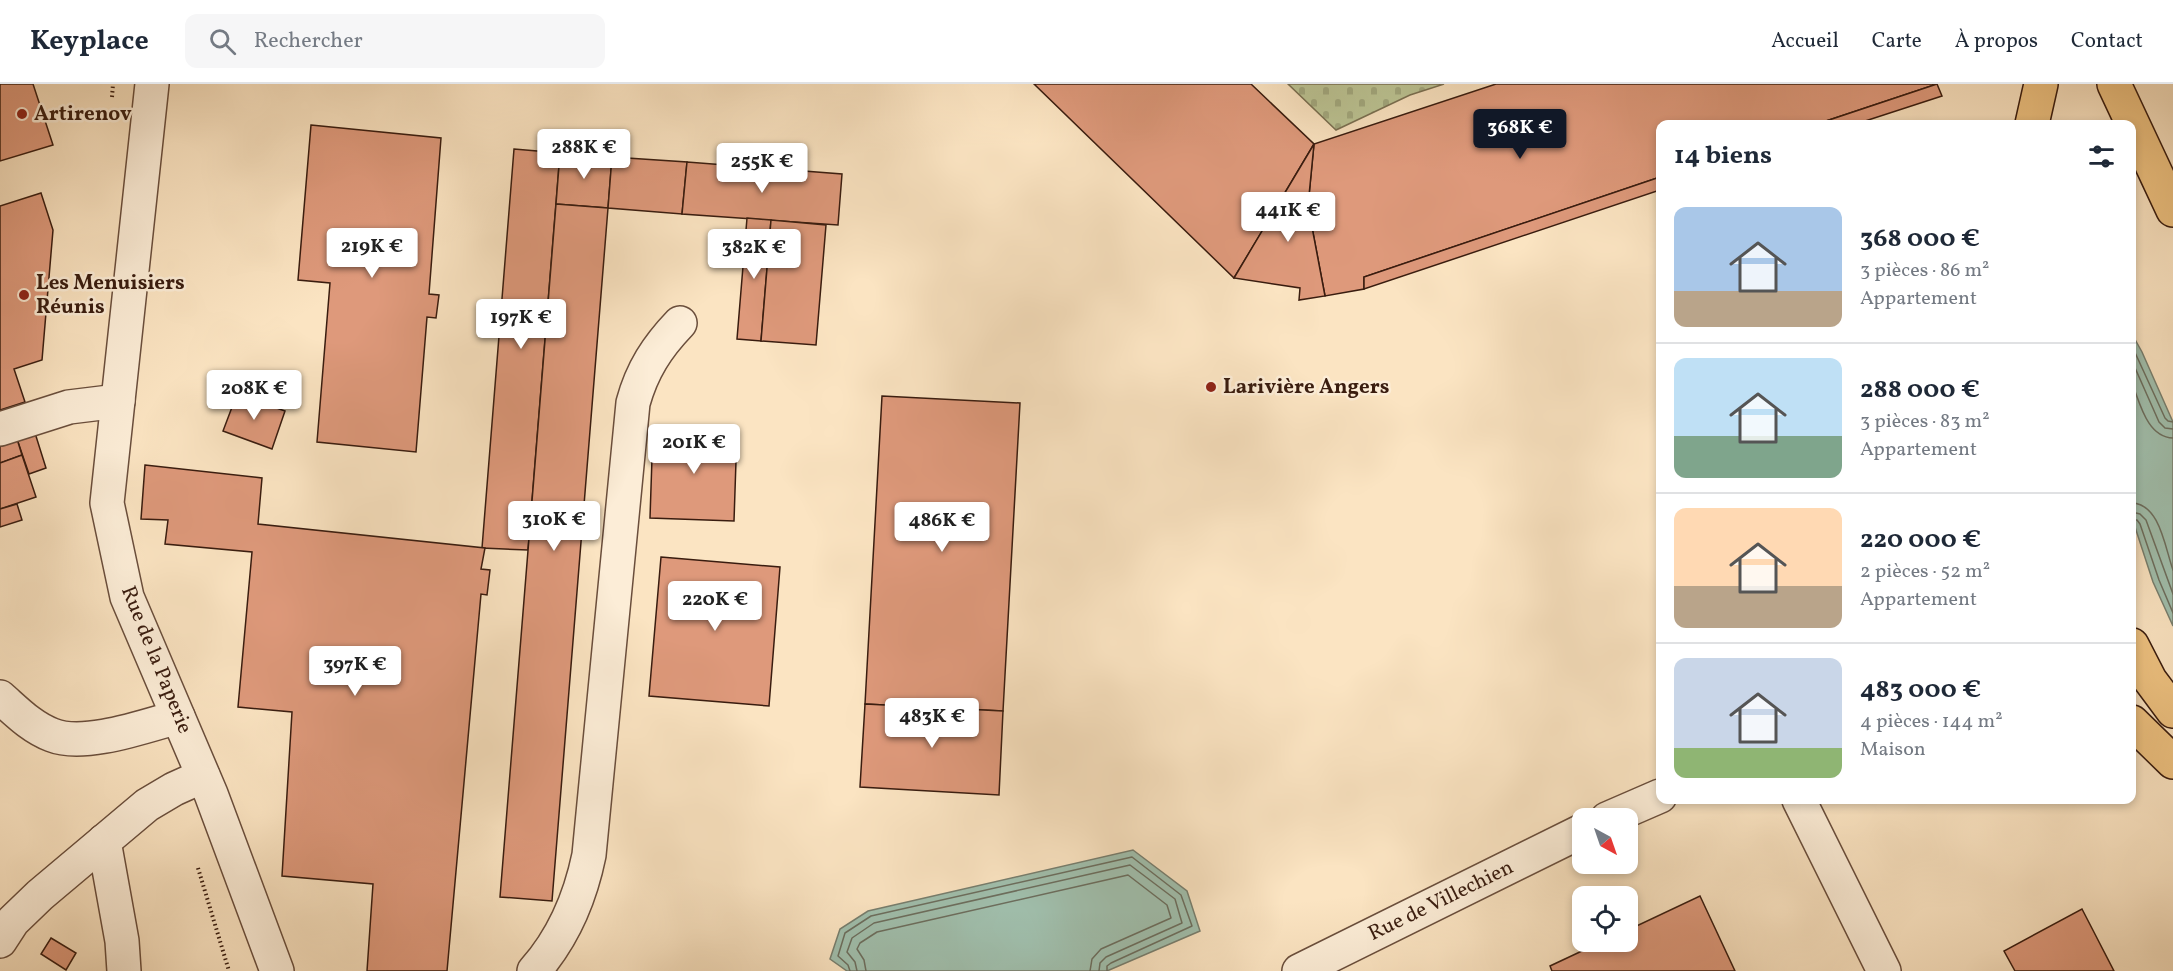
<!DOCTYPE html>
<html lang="fr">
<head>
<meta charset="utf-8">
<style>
  :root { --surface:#fff; --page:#f6f6f7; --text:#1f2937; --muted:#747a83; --line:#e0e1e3; --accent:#111827 }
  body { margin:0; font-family:Vollkorn,serif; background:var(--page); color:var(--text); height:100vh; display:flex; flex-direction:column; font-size:22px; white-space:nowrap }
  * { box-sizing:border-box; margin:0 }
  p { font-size:20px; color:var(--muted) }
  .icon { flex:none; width:33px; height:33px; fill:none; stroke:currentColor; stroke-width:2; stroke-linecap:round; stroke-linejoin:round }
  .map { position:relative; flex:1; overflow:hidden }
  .side { position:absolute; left:1656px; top:36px; width:480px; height:684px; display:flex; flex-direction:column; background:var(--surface); border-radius:12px; box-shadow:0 3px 9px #0003 }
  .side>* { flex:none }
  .needle { width:39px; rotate:140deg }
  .buttons { position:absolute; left:1572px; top:724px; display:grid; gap:12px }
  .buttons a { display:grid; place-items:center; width:66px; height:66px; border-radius:12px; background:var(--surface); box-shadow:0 3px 9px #0003; font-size:30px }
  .price { position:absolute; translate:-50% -51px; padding:0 14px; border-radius:6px; background:#fff; color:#222; font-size:20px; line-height:39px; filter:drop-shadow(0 2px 3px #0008) }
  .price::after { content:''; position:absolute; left:50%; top:36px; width:18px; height:14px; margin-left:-9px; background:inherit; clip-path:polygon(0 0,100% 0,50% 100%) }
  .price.current { background:var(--accent); color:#fff }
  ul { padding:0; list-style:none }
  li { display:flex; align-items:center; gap:18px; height:150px; padding:0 18px }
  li+li { border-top:2px solid var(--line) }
  li span { display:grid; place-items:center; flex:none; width:168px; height:120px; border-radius:12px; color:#555 }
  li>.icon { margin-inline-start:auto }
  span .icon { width:72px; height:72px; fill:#fffc; stroke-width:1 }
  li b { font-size:26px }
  h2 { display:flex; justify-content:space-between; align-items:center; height:72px; padding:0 18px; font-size:26px }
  header { display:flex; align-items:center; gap:36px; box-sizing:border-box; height:84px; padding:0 30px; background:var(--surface); border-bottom:2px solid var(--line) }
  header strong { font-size:28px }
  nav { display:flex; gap:33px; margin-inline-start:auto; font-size:21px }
  .search { width:420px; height:54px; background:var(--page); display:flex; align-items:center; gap:15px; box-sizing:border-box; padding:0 21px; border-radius:12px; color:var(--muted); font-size:22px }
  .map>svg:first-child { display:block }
  .cemetery { fill:url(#cemetery-stones); stroke:#7a7052; stroke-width:1.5 }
  .water { fill:#a0bfad; stroke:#777e6e; stroke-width:1.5 }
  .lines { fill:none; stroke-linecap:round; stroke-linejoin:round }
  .shore { stroke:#6c6e5e; stroke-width:1.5 }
  .building { fill:#de997b; stroke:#391c0f; stroke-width:1.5 }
  .minor-casing { stroke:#6a4e3c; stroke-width:36 }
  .highway-casing { stroke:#391c0f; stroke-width:36 }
  .path { stroke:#391c0f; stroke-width:4; stroke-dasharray:1.5 3; stroke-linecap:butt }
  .minor { stroke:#fcedd7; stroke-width:33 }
  .highway { stroke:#eec281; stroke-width:33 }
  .poi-dot { fill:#8f2418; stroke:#fcedd7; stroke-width:2 }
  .labels { text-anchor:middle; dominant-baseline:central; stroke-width:5; stroke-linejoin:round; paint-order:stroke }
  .poi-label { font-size:21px; font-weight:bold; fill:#391c0f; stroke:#fcedd7; text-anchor:start }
  .street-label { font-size:21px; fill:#391c0f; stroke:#fcedd7 }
</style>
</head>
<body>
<header>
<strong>Keyplace</strong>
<div class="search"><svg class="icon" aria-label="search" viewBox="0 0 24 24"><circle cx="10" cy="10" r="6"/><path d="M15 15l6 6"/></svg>Rechercher</div>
<nav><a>Accueil</a><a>Carte</a><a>À propos</a><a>Contact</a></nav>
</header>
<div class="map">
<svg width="2173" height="887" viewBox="0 0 2173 887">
  <defs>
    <pattern id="cemetery-stones" width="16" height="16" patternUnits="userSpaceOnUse" patternTransform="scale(1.5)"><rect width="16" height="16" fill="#bcc595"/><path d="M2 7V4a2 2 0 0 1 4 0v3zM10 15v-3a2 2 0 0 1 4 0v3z" fill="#a2a97f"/></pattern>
  </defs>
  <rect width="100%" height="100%" fill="#fbe4c2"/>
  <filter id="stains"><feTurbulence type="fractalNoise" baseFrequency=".00333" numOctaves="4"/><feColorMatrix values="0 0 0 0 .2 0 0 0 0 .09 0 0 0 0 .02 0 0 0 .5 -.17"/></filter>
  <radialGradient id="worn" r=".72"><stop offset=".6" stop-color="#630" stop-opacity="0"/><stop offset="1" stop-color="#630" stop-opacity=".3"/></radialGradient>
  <!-- cemetery -->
  <polygon class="cemetery" points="1288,0 1444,0 1410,11 1336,46"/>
  <!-- water -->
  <g class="water">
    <polygon points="2132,250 2142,268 2173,338 2173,542 2153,498 2132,434"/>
    <polygon points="1133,766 1187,807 1200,847 1107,887 847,887 830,875 840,845 868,827"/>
  </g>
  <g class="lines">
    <!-- shore -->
    <g class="shore">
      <polyline points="2132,262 2165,334 2168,337 2173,338"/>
      <polyline points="2132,277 2159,338 2165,344 2173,345"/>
      <path d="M 2132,299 C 2140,319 2147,353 2173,354"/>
      <path d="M 2132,419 C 2160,420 2165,464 2173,486"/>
      <polyline points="2132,428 2140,430 2146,436 2173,510"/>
      <polyline points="2132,436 2137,436 2140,440 2159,496 2173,529"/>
      <polyline points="850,887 848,881 838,872 845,849 871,832 1132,773 1181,811 1192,842 1111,879 1107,882 1107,887"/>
      <polyline points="857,887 855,878 847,868 852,854 874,839 1130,781 1175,815 1182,839 1106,873 1100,879 1099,887"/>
      <polyline points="866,887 864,876 857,865 860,859 877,848 1128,791 1167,821 1171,834 1101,865 1092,875 1090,887"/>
    </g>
  </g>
  <!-- building -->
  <g class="building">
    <polygon points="0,0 33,0 53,61 0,77"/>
    <polygon points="1034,0 1251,0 1314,60 1234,194"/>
    <polygon points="1496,0 1937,0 1817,40 1660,40 1660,93 1364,193 1364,205 1325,212 1308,122 1314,60"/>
    <polygon points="1937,0 1942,12 1856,40 1817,40"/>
    <polygon points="311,41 441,54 429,210 439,211 436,234 427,233 416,368 317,358 330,199 298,196"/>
    <polygon points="1314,60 1308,122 1325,212 1299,216 1300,204 1234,194"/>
    <polygon points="514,65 560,69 528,466 482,464"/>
    <polygon points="560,69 612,73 608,124 556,120"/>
    <polygon points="612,73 687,78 682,130 608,124"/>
    <polygon points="687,78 842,90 838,141 682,130"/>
    <polygon points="1660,93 1660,106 1364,205 1364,193"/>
    <polygon points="41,109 53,146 42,276 14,285 25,318 0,326 0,122"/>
    <polygon points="556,120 608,124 552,817 500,813"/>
    <polygon points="747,134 771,136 761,257 737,255"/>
    <polygon points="771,136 826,141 816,261 761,257"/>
    <polygon points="237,310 285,327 272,365 223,347"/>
    <polygon points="882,312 1020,319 1003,627 865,620"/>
    <polygon points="653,344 737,347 734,437 650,434"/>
    <polygon points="35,349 46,384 29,390 17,355"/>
    <polygon points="17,355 22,371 0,379 0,361"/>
    <polygon points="22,371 36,413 0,425 0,379"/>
    <polygon points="145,381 262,394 258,440 485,464 481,485 490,486 487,511 481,510 447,887 367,887 373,800 282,792 292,628 238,623 252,468 165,460 168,436 141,435"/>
    <polygon points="17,420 22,436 0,443 0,425"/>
    <polygon points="661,473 780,483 769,622 649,612"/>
    <polygon points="865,620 1003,627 999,711 860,703"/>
    <polygon points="1700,812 1735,887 1552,887 1550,882 1601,858 1628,858 1628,846"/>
    <polygon points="2082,825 2114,887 2015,887 2004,867"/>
    <polygon points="51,854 76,869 66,886 41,870"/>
  </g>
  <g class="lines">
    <defs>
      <g id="minor">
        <polyline points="152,0 107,419 127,513 211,710 277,887"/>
        <polyline points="0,345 69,323 118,317"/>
        <path d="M 0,613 C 16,627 31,643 52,651 C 84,664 145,642 178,633"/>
        <polyline points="1799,716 1884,887"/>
        <polyline points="1607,735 1660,712"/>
        <polyline points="104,757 122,857 124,887"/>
        <polyline points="0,857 13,837 40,811 147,721 174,705 203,692"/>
        <path d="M 534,887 C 564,853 580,815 589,771 L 633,319 C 642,286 657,263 680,239"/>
        <polyline points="1299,887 1582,747"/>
      </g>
      <g id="highway">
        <polyline points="2114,0 2173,126"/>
        <polyline points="2032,40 2041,0"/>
        <polyline points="2132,561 2150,596 2173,627"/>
        <polyline points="2132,638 2173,678"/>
      </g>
    </defs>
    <!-- minor casing -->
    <use href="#minor" class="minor-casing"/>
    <!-- highway casing -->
    <use href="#highway" class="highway-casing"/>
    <!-- path -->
    <g class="path">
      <polyline points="112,13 113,0"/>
      <polyline points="198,784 229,887"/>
    </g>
    <!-- minor -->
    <use href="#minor" class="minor"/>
    <!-- highway -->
    <use href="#highway" class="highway"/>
  </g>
  <!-- markers -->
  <g class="poi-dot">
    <circle cx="22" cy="30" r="6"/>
    <circle cx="24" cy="211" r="6"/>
    <circle cx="1211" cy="303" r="6"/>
  </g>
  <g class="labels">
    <!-- poi labels -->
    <g class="poi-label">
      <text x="34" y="30">Artirenov</text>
      <text x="36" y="199">Les Menuisiers<tspan x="36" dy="24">Réunis</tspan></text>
      <text x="1223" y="303">Larivière Angers</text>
    </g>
    <!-- street labels -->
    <g class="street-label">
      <text transform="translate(156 576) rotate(68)">Rue de la Paperie</text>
      <text transform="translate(1441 817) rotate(-26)">Rue de Villechien</text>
    </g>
  </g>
  <rect width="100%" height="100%" filter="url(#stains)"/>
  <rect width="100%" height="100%" fill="url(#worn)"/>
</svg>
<div class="buttons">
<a><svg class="needle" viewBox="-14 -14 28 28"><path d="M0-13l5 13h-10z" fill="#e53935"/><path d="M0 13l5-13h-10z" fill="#747a83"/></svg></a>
<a><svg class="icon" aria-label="locate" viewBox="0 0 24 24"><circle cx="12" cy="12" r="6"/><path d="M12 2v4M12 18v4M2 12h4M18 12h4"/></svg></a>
</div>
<b class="price current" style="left:1520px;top:76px">368K €</b>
<b class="price" style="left:584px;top:96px">288K €</b>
<b class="price" style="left:762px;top:110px">255K €</b>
<b class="price" style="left:1288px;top:159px">441K €</b>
<b class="price" style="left:372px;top:195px">219K €</b>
<b class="price" style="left:754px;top:196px">382K €</b>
<b class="price" style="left:521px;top:266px">197K €</b>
<b class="price" style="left:254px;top:337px">208K €</b>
<b class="price" style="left:694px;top:391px">201K €</b>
<b class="price" style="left:554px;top:468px">310K €</b>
<b class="price" style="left:942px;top:469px">486K €</b>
<b class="price" style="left:715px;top:548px">220K €</b>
<b class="price" style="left:355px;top:613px">397K €</b>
<b class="price" style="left:932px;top:665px">483K €</b>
<section class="side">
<h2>14 biens<svg class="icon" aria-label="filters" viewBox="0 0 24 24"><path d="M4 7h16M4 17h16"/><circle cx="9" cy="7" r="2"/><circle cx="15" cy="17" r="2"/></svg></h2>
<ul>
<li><span style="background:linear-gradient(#a9c7e8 70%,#b9a48a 0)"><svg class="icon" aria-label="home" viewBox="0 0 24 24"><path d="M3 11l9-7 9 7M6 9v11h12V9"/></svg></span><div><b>368 000 €</b><p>3 pièces · 86 m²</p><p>Appartement</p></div></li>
<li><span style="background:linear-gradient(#bfe0f5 65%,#7fa58c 0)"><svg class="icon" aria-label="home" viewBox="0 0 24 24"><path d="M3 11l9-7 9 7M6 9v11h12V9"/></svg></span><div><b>288 000 €</b><p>3 pièces · 83 m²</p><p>Appartement</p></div></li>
<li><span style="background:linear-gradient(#ffd9b3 65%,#b9a48a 0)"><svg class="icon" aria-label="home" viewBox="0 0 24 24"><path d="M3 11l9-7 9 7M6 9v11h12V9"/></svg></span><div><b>220 000 €</b><p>2 pièces · 52 m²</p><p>Appartement</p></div></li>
<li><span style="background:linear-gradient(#c9d6e8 75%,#8fb573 0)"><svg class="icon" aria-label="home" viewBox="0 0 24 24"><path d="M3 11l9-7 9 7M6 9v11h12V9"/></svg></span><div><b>483 000 €</b><p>4 pièces · 144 m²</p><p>Maison</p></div></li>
</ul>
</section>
</div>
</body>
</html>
